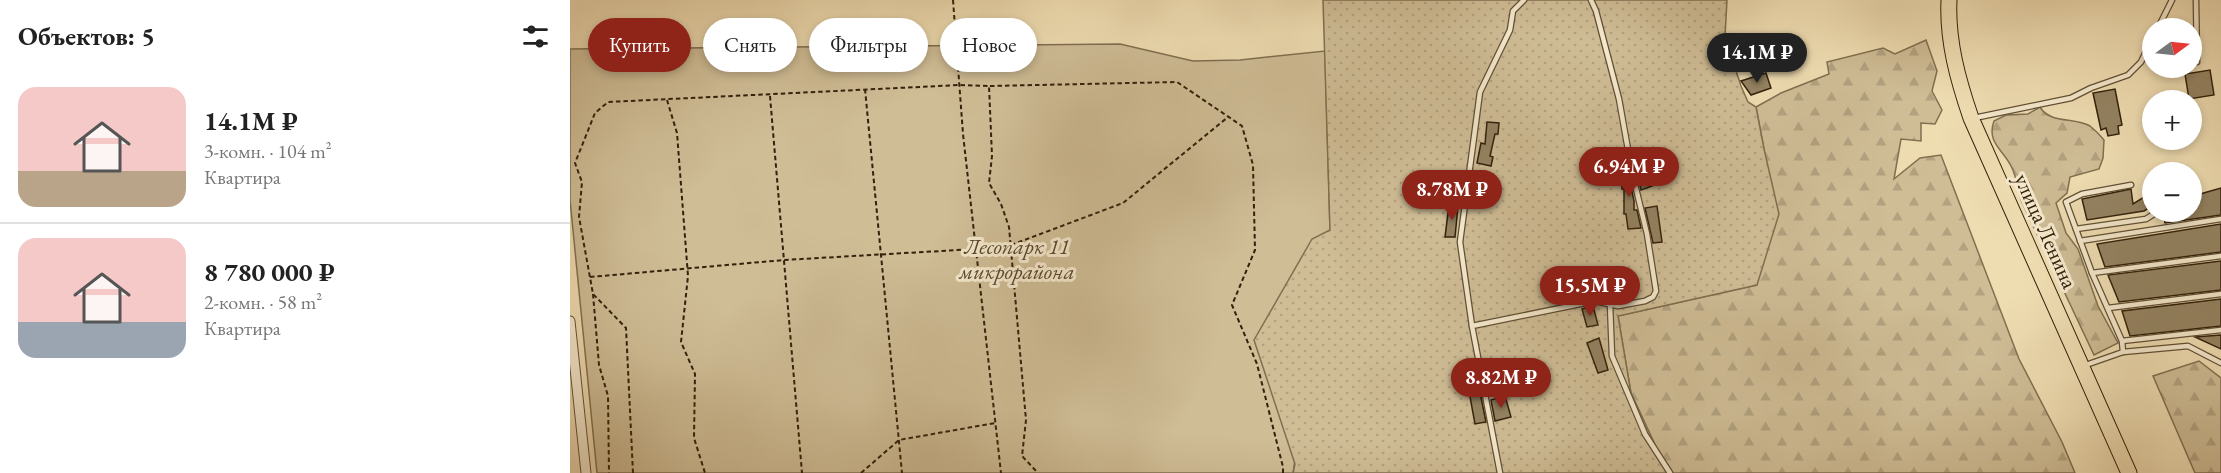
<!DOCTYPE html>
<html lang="ru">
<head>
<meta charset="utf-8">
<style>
  :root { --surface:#fff; --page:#f2f2f2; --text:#222; --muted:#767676; --line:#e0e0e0; --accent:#8f2418 }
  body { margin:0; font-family:"EB Garamond",serif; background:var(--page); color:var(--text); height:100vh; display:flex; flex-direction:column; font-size:22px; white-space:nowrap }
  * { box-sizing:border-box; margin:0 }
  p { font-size:20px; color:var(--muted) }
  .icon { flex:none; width:33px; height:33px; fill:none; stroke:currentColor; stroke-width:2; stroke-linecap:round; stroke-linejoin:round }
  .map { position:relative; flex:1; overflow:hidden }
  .drawer { display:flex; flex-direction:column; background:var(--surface); width:570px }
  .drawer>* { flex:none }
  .banner { position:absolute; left:18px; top:18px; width:570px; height:54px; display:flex; gap:12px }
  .needle { width:39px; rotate:75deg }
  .tools { position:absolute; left:1572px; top:18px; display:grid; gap:12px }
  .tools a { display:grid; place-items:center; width:60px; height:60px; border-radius:50%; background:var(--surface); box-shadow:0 3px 9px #0003; font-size:30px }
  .price { position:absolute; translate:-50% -51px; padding:0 14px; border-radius:21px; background:var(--accent); color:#fff; font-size:20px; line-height:39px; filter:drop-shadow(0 2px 3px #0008) }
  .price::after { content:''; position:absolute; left:50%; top:36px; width:18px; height:14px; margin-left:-9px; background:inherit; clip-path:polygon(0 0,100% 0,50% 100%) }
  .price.selected { background:#222; color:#fff }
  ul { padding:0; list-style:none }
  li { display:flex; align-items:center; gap:18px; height:150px; padding:0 18px }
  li+li { border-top:2px solid var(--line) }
  li span { display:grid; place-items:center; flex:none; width:168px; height:120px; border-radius:18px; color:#555 }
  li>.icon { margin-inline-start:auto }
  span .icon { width:72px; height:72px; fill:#fffc; stroke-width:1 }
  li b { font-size:26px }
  h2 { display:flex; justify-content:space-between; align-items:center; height:72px; padding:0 18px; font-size:26px }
  .pill { padding:0 21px; border-radius:27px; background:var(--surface); box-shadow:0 3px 9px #0003; font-size:21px; line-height:54px }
  .pill.selected { background:var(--accent); color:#fff }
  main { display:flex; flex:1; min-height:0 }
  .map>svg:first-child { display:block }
  .forest { fill:url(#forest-firs); stroke:#806f50; stroke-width:1.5 }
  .park { fill:#cfbd96; stroke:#806f50; stroke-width:1.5 }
  .garden { fill:url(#garden-dots); stroke:#806f50; stroke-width:1.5 }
  .building { fill:#948362; stroke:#32210b; stroke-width:1.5 }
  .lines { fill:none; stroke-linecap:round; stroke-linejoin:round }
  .lane-casing { stroke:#615035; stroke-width:7 }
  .street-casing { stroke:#615035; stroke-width:11 }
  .primary-casing { stroke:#32210b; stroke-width:17 }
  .path { stroke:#32210b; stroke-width:2; stroke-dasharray:4.5 3; stroke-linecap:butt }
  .lane { stroke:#f5e9cd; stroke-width:4.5 }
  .street { stroke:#f5e9cd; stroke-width:9 }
  .primary { stroke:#efddb2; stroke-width:15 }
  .labels { text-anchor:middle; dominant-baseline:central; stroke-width:6; stroke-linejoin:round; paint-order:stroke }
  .street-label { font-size:22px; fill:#32210b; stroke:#f5e9cd }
  .park-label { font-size:22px; font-style:italic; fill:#59482e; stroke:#f5e9cd }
</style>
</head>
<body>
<main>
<section class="drawer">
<h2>Объектов: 5<svg class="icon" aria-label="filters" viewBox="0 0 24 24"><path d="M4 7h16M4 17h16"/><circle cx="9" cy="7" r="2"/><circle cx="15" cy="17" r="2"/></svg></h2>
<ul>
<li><span style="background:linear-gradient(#f6c9c9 70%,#b9a48a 0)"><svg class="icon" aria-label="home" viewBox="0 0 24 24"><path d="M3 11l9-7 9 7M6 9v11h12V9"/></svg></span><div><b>14.1M ₽</b><p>3-комн. · 104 m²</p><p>Квартира</p></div></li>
<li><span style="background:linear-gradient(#f6c9c9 70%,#9aa5b1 0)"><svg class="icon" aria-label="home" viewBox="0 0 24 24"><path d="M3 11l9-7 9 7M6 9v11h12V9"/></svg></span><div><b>8 780 000 ₽</b><p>2-комн. · 58 m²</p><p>Квартира</p></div></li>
</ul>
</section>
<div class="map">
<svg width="1651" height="473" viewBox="0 0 1651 473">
  <defs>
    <pattern id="forest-firs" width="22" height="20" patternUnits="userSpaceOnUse" patternTransform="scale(1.5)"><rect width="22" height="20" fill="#cfbd96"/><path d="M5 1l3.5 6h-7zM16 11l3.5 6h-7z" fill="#b2a280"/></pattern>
    <pattern id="garden-dots" width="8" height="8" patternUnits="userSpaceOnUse" patternTransform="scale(1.5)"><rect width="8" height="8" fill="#cfbd96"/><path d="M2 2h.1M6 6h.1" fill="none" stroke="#b2a280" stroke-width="1.8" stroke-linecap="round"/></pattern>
  </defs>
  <rect width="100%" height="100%" fill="#efddb2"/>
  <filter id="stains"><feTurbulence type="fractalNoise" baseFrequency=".00333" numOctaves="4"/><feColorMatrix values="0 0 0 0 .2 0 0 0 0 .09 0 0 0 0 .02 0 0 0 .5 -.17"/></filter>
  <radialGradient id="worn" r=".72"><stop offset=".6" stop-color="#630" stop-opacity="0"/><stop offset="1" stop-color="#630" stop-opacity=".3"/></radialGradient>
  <!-- forest -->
  <g class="forest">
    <polygon points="1356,40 1367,71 1362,91 1372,110 1365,124 1351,123 1351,141 1331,139 1324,179 1350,158 1371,155 1449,359 1492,442 1505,473 1098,473 1061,393 1048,316 1187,285 1194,149 1186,107 1211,93 1259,74 1257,62 1313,48 1325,54"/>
    <path d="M 1470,107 C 1480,124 1504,117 1520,126 C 1525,130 1530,135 1534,140 L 1533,158 L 1529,169 L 1500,177 L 1497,193 L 1486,203 L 1496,233 L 1508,249 L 1528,306 L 1548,343 L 1524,355 L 1451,200 C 1448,189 1447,179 1442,168 C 1434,150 1416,143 1424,121 L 1436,115 L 1458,114 Z"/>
    <polygon points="1629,361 1651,378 1651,473 1625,473 1583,376"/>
  </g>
  <!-- park -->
  <polygon class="park" points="550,44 623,61 670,60 755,51 760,230 723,473 27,473 0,200 0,49"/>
  <!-- garden -->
  <polygon class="garden" points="753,0 1157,0 1155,37 1171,86 1178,102 1186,107 1194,149 1209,214 1187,285 1048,316 1061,393 1098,473 723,473 725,464 684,340 742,239 760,230"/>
  <!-- building -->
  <g class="building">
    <polygon points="1640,70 1644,95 1619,99 1615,74"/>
    <polygon points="1196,73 1201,88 1181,95 1171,81"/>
    <polygon points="1545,89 1552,125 1548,126 1549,134 1538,136 1536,128 1531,130 1523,93"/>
    <polygon points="917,122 929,123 928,134 925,134 920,156 923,157 921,166 907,163 911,143 915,144"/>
    <polygon points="1064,155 1073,155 1073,178 1079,176 1082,186 1071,190"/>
    <polygon points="1050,156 1054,156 1064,201 1064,210 1067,210 1071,228 1058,229 1056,214 1054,214 1054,189 1052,189"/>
    <polygon points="1651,188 1651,215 1595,223 1593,212 1622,212 1622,192 1628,190 1630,194"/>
    <polygon points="1561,189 1563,204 1582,192 1582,206 1574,211 1517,220 1512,199"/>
    <polygon points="879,205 888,206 885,237 875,237"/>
    <polygon points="1087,206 1092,242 1083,243 1075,208"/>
    <polygon points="1651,224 1651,252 1535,267 1527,244"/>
    <polygon points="1651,261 1651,290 1549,302 1538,275"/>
    <polygon points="1651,299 1651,326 1560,336 1552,311"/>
    <polygon points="1023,306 1028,325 1017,327 1012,309"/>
    <polygon points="1651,335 1651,349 1625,337"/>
    <polygon points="1029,338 1038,370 1028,373 1017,343"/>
    <polygon points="938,367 940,375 917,380 916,371"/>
    <polygon points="906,373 916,422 905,424 896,375"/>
    <polygon points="935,396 941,417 925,421 921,400"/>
  </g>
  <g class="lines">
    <defs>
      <g id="lane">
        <polyline points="1626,0 1627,62"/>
        <polyline points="1588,28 1602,0"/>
        <polyline points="1404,118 1501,98 1521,88 1558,75 1571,62 1582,39"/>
        <polyline points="1622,188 1625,186"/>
        <polyline points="1506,229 1576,219 1587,212"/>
        <polyline points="1510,241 1651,219"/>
        <polyline points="1522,273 1651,256"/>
        <polyline points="1040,304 1042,356 1075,434 1100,473"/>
        <polyline points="1538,308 1651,294"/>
        <polyline points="902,326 890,242 910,92 940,30 943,11 954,0"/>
        <polyline points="1552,341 1651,330"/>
        <polyline points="1553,352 1618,346 1651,363"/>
        <polyline points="1513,366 1553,352 1552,341 1522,273 1496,202 1512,194 1561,185"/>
        <polyline points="930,473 902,326 1025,301 1048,306 1075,301 1083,297 1086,291 1077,234 1062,172 1049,99 1026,11 1021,0"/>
      </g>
      <polyline id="street" points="0,321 16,473"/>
      <path id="primary" d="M 1379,0 C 1377,41 1388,80 1401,118 L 1559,473"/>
    </defs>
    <!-- lane casing -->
    <use href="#lane" class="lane-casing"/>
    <!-- street casing -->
    <use href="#street" class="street-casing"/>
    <!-- primary casing -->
    <use href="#primary" class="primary-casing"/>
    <!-- path -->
    <g class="path">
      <polyline points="383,0 393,134 431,473"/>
      <polyline points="420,86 607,82 672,126 683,165 685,250 662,305 687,364 713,467 713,473"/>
      <polyline points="295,89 332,473"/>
      <polyline points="200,96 232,473"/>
      <polyline points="97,100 107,133 118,276 111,342 125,374 124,438 135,473"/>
      <polyline points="441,245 553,203 658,117"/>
      <polyline points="20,277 214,260 406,249"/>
      <polyline points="23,294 29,365 38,396 39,473"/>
      <polyline points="63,473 56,328 23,294 9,217 12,182 5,163 25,113 38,102 390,85 419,86 422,156 419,183 431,204 439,227 456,420 452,456 468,473"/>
      <polyline points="291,473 329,440 425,423"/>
    </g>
    <!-- lane -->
    <use href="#lane" class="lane"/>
    <!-- street -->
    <use href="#street" class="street"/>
    <!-- primary -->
    <use href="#primary" class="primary"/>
  </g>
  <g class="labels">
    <!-- street labels -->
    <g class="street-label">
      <text transform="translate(1476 231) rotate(66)">улица Ленина</text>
    </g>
    <!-- park labels -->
    <g class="park-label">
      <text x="447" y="246">Лесопарк 11<tspan x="447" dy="25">микрорайона</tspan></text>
    </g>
  </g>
  <rect width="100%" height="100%" filter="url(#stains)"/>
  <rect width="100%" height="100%" fill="url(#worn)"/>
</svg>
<div class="tools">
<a><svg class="needle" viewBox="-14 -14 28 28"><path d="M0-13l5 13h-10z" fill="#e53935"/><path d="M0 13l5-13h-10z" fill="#767676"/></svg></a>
<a>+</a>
<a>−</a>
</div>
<b class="price selected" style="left:1187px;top:84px">14.1M ₽</b>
<b class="price" style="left:1059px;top:198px">6.94M ₽</b>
<b class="price" style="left:882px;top:221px">8.78M ₽</b>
<b class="price" style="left:1020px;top:317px">15.5M ₽</b>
<b class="price" style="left:931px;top:409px">8.82M ₽</b>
<div class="banner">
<a class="pill selected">Купить</a>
<a class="pill">Снять</a>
<a class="pill">Фильтры</a>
<a class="pill">Новое</a>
</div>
</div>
</main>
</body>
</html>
